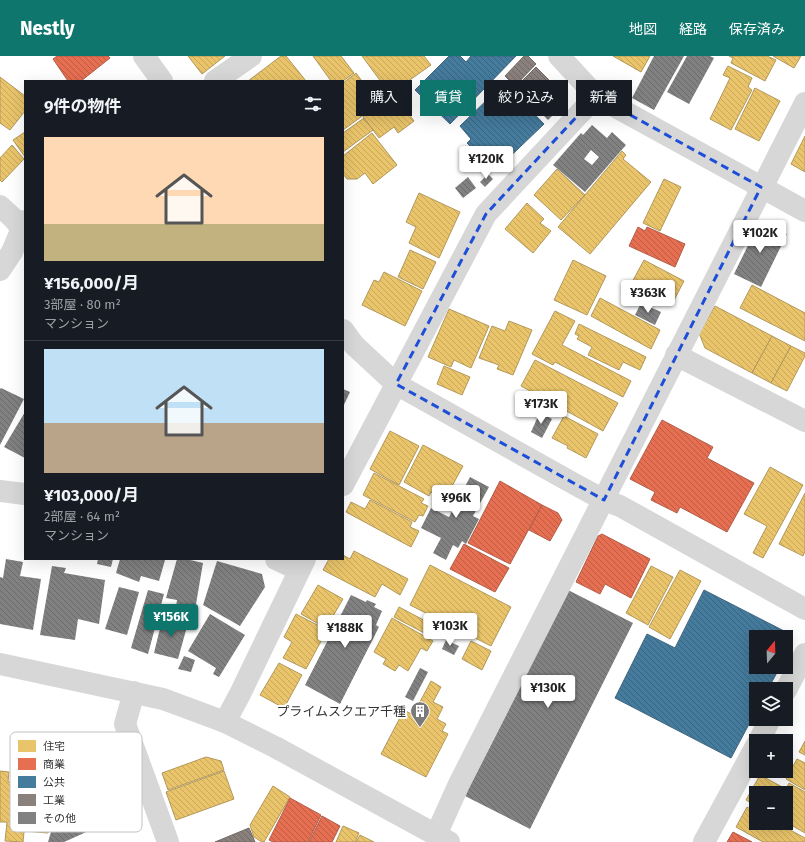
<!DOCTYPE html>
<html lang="ja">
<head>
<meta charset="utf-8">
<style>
  :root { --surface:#171b24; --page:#242831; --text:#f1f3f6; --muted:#9ea1a6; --line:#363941; --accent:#0f766e }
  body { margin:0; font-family:"Fira Sans","Noto Sans JP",sans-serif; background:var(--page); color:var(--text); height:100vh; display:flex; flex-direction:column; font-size:15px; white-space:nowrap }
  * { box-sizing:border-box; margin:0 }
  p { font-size:13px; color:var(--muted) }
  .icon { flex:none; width:22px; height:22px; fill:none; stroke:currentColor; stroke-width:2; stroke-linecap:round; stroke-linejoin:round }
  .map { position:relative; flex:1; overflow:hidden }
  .panel { position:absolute; left:24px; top:24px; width:320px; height:480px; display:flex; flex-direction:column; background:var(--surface); border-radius:0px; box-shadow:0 4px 16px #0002 }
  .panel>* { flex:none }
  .banner { position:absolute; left:356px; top:24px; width:380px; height:36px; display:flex; gap:8px }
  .needle { width:26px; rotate:19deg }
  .tools { position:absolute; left:749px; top:574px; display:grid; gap:8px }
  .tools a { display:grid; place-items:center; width:44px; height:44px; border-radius:0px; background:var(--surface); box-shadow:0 4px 16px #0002; font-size:20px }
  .price { position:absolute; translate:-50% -34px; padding:0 9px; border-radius:4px; background:#fff; color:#222; font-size:13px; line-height:26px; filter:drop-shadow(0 1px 2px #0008) }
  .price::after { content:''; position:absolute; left:50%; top:24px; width:12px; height:9px; margin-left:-6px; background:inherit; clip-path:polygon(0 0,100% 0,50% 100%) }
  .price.current { background:var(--accent); color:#fff }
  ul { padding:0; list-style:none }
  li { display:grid; align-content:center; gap:8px; height:212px; padding:0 20px }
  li+li { border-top:1px solid var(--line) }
  li span { display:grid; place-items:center; height:124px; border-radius:0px; color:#555 }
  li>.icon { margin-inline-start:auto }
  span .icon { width:72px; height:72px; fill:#fffc; stroke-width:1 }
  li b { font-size:17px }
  h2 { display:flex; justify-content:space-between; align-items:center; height:48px; padding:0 20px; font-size:17px }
  .chip { padding:0 14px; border-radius:0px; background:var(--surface); box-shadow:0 4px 16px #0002; font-size:14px; line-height:36px }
  .chip.current { background:var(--accent); color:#fff }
  header { display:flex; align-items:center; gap:24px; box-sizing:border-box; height:56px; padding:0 20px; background:var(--accent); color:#fff }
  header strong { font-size:19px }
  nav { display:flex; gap:22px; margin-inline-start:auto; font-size:14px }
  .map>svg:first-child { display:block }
  .homes { fill:url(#homes-back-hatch); stroke:#b2985a }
  .shops { fill:url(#shops-back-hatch); stroke:#b15d48 }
  .public { fill:url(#public-back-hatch); stroke:#40657d }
  .industry { fill:url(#industry-back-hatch); stroke:#706a66 }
  .building { fill:url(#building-back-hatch); fill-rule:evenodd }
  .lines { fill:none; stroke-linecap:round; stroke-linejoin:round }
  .minor { stroke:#d7d7d7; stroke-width:22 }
  .marked { fill:none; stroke:#1d4ed8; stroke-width:3; stroke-dasharray:8 5; stroke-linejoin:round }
  .labels { text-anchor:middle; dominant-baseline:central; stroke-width:4; stroke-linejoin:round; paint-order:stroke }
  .poi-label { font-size:13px; fill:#333; stroke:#fff; text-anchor:end }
  .key { fill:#fff; stroke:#c2c2c2; stroke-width:1 }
  .key-label { font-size:11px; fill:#333 }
</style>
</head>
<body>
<header>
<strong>Nestly</strong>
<nav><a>地図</a><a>経路</a><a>保存済み</a></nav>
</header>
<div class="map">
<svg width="805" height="786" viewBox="0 0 805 786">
  <defs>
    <pattern id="homes-back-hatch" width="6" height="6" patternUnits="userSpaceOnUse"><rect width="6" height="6" fill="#e9c46a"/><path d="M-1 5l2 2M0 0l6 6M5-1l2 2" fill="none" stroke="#c8a95c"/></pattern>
    <pattern id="shops-back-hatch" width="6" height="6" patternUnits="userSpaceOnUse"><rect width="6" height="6" fill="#e76f51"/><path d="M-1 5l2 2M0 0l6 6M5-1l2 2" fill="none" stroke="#bc5c44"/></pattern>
    <pattern id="public-back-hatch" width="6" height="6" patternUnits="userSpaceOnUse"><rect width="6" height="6" fill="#457b9d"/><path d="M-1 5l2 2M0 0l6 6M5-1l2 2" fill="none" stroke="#3a6581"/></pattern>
    <pattern id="industry-back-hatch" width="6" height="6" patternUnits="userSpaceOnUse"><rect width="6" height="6" fill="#8a817c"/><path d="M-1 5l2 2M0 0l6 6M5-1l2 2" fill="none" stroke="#716a66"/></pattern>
    <pattern id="building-back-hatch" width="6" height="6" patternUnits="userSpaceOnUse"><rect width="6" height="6" fill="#818181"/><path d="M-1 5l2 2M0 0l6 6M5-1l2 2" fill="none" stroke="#6a6a6a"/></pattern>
  </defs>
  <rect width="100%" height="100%" fill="#fff"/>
  <!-- homes -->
  <g class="homes">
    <polygon points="188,0 225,0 202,18"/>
    <polygon points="281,0 286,0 306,25 248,25"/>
    <polygon points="313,0 341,0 354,17 343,25 331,25"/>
    <polygon points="362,0 424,0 431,9 390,38"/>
    <polygon points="613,0 650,0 641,16"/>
    <polygon points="729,0 767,0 776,4 765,25 731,7 733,2"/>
    <polygon points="773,0 801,0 794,12"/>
    <polygon points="728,10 752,22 748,31 752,34 731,74 710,63 730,22 723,19"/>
    <polygon points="356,17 379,48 343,74 343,27"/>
    <polygon points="0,21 25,40 25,55 10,74 0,67"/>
    <polygon points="755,32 780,45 759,85 735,73"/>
    <polygon points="394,38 414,65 398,77 394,71 379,82 363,61"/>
    <polygon points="364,62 373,74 343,96 343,77"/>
    <polygon points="25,76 25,101 13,84"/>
    <polygon points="372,77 397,109 373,128 365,117 357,123 347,123 343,118 343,100"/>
    <polygon points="805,80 805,116 791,108"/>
    <polygon points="12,89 24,103 2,126 0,124 0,102"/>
    <polygon points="622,95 626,99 623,103 651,126 590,198 558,171"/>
    <polygon points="557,113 585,139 561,164 534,139"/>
    <polygon points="664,123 681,131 660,175 643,167"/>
    <polygon points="419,137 460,156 439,202 409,187 416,171 406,166"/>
    <polygon points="527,147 544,163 540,167 551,175 533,197 505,173"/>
    <polygon points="410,194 436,206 423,233 398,221"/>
    <polygon points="573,204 606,220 587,259 554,244"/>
    <polygon points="644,204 684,225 672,248 631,228"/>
    <polygon points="384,216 422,235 405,270 362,249 374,224 379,226"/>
    <polygon points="752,229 805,257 805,285 740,252"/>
    <polygon points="600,242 660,274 651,293 591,260"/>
    <polygon points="715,250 772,280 752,317 705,292 699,277"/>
    <polygon points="449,253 489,270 471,312 454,304 451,311 428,301"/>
    <polygon points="555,255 575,265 562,289 631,325 623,341 555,306 553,309 532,298"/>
    <polygon points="509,265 532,274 513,319 497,313 499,309 479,302 492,270 505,275"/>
    <polygon points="579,268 646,301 640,314 623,306 619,314 588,299 592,291 577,283 579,280 575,278"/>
    <polygon points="772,280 791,290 771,327 752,317"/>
    <polygon points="791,290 805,297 805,300 787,335 771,327"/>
    <polygon points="535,304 618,347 603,375 521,330"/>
    <polygon points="444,310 470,321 462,339 437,328"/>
    <polygon points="564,360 598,378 586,402 567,392 568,390 552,382"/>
    <polygon points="390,375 419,390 399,429 370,413"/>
    <polygon points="423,389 463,410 445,443 431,436 429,440 404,426"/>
    <polygon points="770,411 803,429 763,502 753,497 767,470 744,458"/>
    <polygon points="374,417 424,443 421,447 428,450 423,460 419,459 415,466 363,439"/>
    <polygon points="805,437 805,495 803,500 779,488"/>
    <polygon points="370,444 412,466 410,471 419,475 411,491 346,456 351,446 365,453"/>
    <polygon points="354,495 408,523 400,539 382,528 375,541 323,514 329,503 343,503 343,499 350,503"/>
    <polygon points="430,509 511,551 491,590 410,549"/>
    <polygon points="651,510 673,521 648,569 626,557"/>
    <polygon points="680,514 701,525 670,583 649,571"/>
    <polygon points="318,529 343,543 326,572 301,558"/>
    <polygon points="399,551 433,569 428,579 394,561"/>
    <polygon points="296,558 327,574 306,613 283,602 292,586 284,581"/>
    <polygon points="392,562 433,585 427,595 421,592 408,615 399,609 395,615 383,608 386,603 374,596"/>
    <polygon points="471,585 491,595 482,614 462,603"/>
    <polygon points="279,607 302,619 284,652 260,639"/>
    <polygon points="431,625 441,631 433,646 443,651 437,663 446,668 442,675 448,678 426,721 381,698 404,654 413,659"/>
    <polygon points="805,685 805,699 799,696"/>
    <polygon points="206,701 221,705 224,714 168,734 162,717"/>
    <polygon points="797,703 805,707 805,734 786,723"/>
    <polygon points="0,715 9,716 8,726 29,727 23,786 5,785 7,766 0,766"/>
    <polygon points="224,715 234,743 176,764 166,736"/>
    <polygon points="31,716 50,718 62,739 48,777 25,775"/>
    <polygon points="760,719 786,733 789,727 805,736 805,777 786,766 786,737 756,737 756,750 746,744"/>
    <polygon points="273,730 290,741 264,786 262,786 254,781 250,769"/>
    <polygon points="747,751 756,756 756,767 777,767 805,782 805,786 763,786 736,771"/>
    <polygon points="343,770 359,777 355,786 336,786"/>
    <polygon points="360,779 374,786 356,786"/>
  </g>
  <!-- shops -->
  <g class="shops">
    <polygon points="57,0 108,0 110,2 81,25 68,25 53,3"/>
    <polygon points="638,171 645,175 647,171 685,188 675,211 629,190"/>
    <polygon points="662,364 713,391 707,402 754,427 727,476 680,451 677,457 651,444 655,436 630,423"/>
    <polygon points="500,425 542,449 510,508 468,487"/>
    <polygon points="542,449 558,457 562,464 550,485 529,474"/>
    <polygon points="602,478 650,503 631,542 605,528 600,538 576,526 598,480"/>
    <polygon points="464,488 509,512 495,536 450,513"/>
    <polygon points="290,742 321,759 308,786 273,786 269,784"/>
    <polygon points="322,760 340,770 332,786 309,786"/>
    <polygon points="733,776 752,786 727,786"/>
  </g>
  <!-- public -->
  <g class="public">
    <polygon points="449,0 460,0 466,6 471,0 516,0 450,68 415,34"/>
    <polygon points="492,39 503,51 516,39 544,68 495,115 467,87 471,83 460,70"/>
    <polygon points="704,534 788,577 791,590 786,600 786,581 756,581 756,611 780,611 768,633 756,633 756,655 731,702 615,642 647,578 675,592"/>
  </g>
  <!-- industry -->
  <g class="industry">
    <polygon points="524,0 528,0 536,8 515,30 505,20"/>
    <polygon points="536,11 555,30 535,51 515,32"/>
    <polygon points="249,772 255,786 215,786"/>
  </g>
  <!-- building -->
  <g class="building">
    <polygon points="654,0 684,0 654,54 632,42"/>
    <polygon points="687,0 710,0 714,2 689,48 667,36"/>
    <polygon points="551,39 562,50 548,64 537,53"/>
    <path d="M 592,69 L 607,82 L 612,76 L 626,89 L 585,136 L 553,109 L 581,77 L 583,79 ZM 591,94 L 599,101 L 592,109 L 584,103 Z"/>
    <polygon points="488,118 493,123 485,131 480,126"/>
    <polygon points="468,121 476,132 463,142 455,132"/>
    <polygon points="760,165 787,178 761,231 734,218"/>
    <polygon points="641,247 661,256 655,269 635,259"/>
    <polygon points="1,332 24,343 0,389 0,333"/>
    <polygon points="343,333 350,336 343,351"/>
    <polygon points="25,356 25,402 4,391"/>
    <polygon points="540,356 552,363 542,382 531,376"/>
    <polygon points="470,421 489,431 473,460 479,463 466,488 462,485 458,492 453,489 446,504 433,497 441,482 421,472 431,452 449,461"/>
    <polygon points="6,503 23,506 20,520 41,523 33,574 0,568 0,521 3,522"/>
    <polygon points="98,503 113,503 111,511 97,508"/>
    <polygon points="120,503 162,503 165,504 159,525 141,520 139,526 116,517"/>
    <polygon points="177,503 186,503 203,507 195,554 176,550 177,544 166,542"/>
    <polygon points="217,505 262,518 265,531 240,570 203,549"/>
    <polygon points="52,510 66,512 64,517 105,524 99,568 78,563 75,584 40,579"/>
    <polygon points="119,531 139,536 127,579 105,573"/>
    <polygon points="566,533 633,567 530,773 463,739"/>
    <polygon points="148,534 164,538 148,598 131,592"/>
    <polygon points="351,539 366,546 367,544 376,548 374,551 382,555 376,569 379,571 340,648 305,629"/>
    <polygon points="210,558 245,579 219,621 213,618 216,612 188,595"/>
    <polygon points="163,560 188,567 178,603 154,597"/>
    <polygon points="446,584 459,590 454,599 442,593"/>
    <polygon points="184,600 195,604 191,616 178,613"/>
    <polygon points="420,612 428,616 413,645 405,641"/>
    <polygon points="76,730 84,730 88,732 93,738 98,750 95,752 102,769 64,786 48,786 63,735"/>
  </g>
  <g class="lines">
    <!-- minor -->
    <g class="minor">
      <polyline points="144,0 162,25"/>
      <polyline points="559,0 596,40 805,155"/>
      <polyline points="215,25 251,0"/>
      <polyline points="0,150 13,162 25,176"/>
      <polyline points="0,214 12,196 25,165"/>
      <polyline points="343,274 354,289 396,328 578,430 604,444 620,450 805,553"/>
      <polyline points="676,299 805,365"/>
      <polyline points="343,429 486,158 596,40"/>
      <polyline points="0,435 25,438"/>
      <polyline points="276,503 299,514"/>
      <polyline points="0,608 163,643 225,666 275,691 449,786"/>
      <polyline points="786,634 805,598"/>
      <polyline points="134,636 125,668 168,786"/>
      <polyline points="225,666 240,638 305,503"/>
      <polyline points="759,685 770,663"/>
      <polyline points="436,779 459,728 805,47"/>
      <polyline points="704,786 756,690"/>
    </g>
  </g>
  <!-- marked area -->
  <path class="marked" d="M 596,40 L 761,131 L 604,444 L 396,328 L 486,158 Z"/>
  <!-- icons -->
  <defs>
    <symbol id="building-pin" viewBox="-11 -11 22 30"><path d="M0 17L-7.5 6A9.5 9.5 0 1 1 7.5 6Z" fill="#7a7a7a" stroke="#fff"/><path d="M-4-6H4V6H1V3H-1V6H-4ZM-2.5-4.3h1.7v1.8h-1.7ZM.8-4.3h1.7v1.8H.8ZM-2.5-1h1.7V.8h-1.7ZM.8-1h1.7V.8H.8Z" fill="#fff"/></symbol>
  </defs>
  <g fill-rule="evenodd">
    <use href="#building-pin" x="409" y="644" width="22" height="30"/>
  </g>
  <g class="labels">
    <!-- poi labels -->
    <g class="poi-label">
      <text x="406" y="655">プライムスクエア千種</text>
    </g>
  </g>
  <!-- legend -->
  <rect x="10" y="676" width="132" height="100" rx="6" class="key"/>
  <rect x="18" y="684" width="18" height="12" fill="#e9c46a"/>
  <rect x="18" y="702" width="18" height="12" fill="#e76f51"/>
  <rect x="18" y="720" width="18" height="12" fill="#457b9d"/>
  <rect x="18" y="738" width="18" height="12" fill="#8a817c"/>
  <rect x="18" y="756" width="18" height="12" fill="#818181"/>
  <g class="key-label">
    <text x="43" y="694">住宅</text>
    <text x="43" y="712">商業</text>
    <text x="43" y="730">公共</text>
    <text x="43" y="748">工業</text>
    <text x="43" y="766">その他</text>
  </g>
</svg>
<div class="tools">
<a><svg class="needle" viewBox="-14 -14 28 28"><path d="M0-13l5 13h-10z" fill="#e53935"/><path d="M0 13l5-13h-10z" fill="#9ea1a6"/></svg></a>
<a><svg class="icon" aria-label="layers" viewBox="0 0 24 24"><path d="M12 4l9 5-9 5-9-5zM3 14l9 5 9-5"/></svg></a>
<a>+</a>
<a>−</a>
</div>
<b class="price" style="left:486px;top:124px">¥120K</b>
<b class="price" style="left:760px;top:198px">¥102K</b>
<b class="price" style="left:648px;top:258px">¥363K</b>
<b class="price" style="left:541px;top:369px">¥173K</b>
<b class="price" style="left:456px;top:463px">¥96K</b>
<b class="price current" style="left:171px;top:582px">¥156K</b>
<b class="price" style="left:450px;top:591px">¥103K</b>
<b class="price" style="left:345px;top:593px">¥188K</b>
<b class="price" style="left:548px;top:653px">¥130K</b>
<div class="banner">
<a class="chip">購入</a>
<a class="chip current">賃貸</a>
<a class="chip">絞り込み</a>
<a class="chip">新着</a>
</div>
<section class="panel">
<h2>9件の物件<svg class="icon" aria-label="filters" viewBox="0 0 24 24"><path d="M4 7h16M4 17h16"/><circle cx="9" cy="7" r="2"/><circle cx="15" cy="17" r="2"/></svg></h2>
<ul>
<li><span style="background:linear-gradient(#ffd9b3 70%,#c2b280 0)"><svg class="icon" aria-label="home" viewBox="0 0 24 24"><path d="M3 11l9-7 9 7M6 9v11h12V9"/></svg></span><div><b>¥156,000/月</b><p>3部屋 · 80 m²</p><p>マンション</p></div></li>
<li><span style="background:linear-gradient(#bfe0f5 60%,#b9a48a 0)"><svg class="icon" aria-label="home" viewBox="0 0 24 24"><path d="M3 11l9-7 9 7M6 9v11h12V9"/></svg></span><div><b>¥103,000/月</b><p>2部屋 · 64 m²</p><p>マンション</p></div></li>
</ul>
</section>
</div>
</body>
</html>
